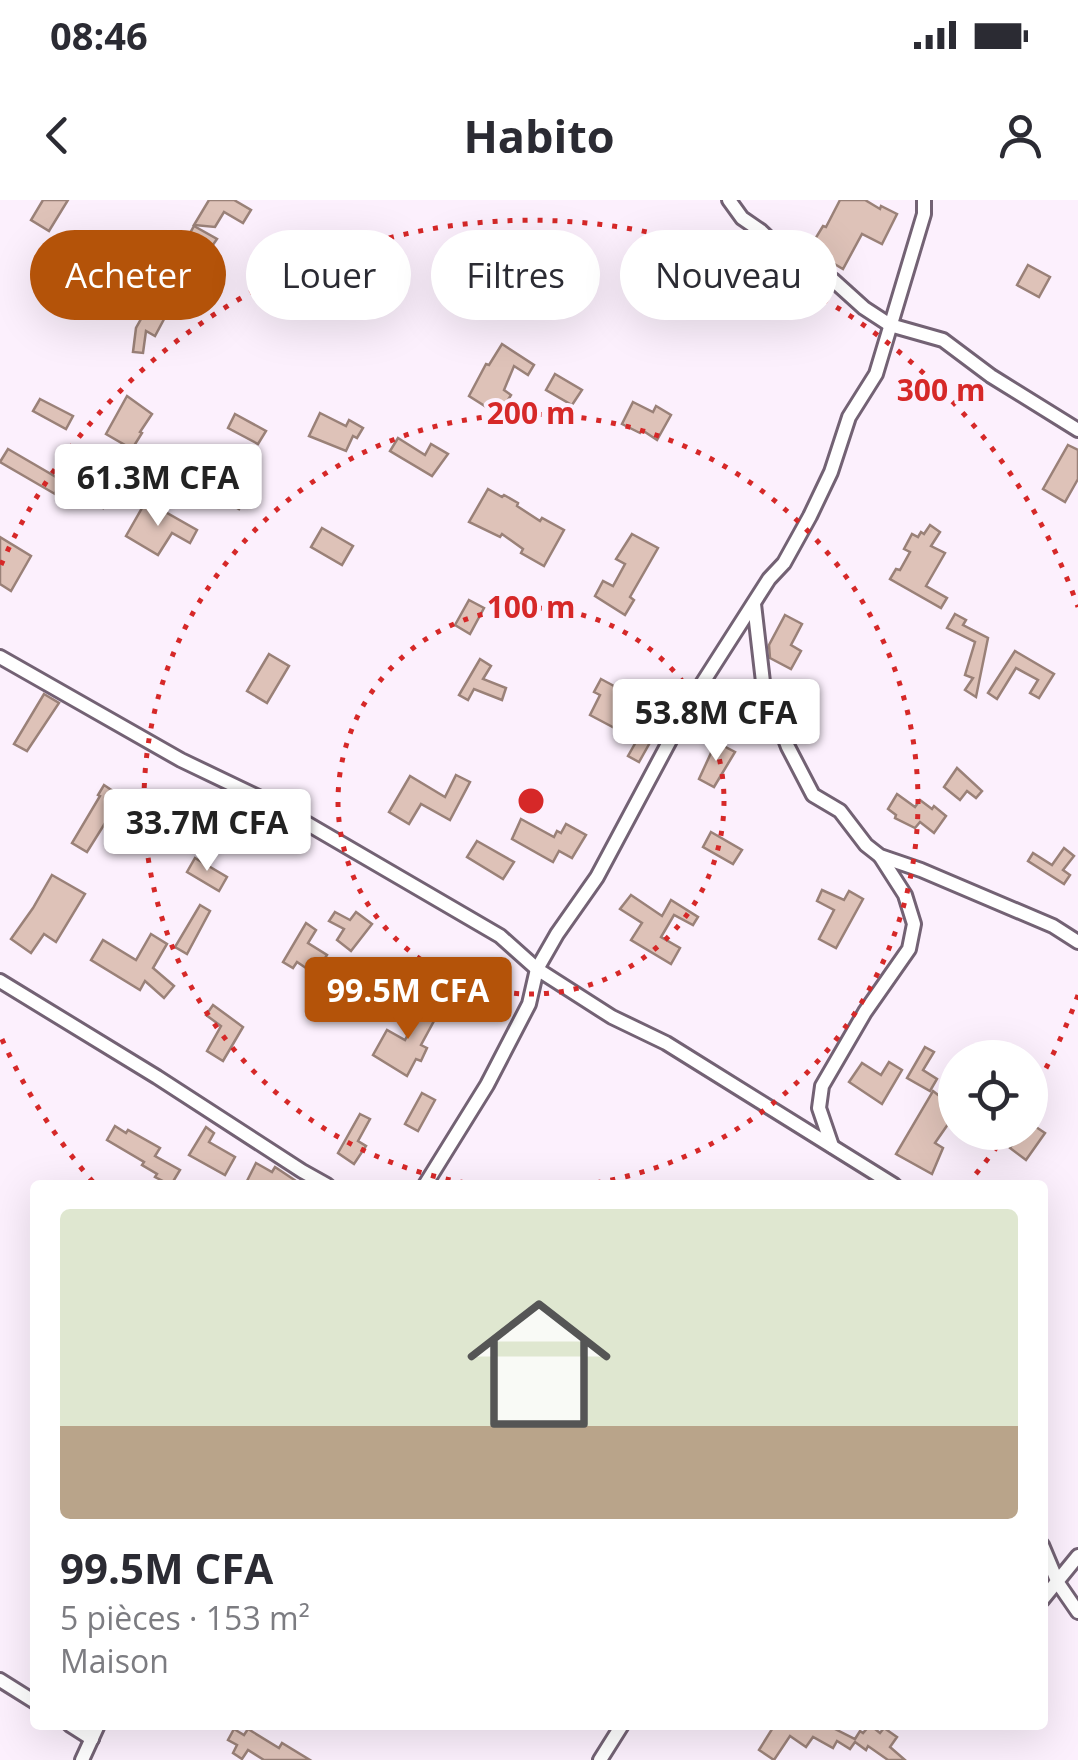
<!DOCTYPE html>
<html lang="fr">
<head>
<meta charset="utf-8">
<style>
  :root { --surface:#fff; --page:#f7f7f7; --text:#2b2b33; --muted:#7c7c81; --accent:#b45309 }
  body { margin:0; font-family:"Open Sans",sans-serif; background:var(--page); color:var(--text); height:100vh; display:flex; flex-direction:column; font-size:38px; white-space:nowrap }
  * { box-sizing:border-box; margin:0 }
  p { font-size:32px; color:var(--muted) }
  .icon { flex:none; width:55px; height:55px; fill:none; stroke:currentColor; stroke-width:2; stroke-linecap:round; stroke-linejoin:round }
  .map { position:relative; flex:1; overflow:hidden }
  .drawer { position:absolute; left:30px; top:980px; width:1018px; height:550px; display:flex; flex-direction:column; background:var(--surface); border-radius:10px; box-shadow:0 10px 40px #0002 }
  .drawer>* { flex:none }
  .guide { position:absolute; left:30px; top:30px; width:1020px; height:90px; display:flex; gap:20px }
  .tools { position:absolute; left:938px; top:840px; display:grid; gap:20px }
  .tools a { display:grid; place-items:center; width:110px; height:110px; border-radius:50%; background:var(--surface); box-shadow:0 10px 40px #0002; font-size:50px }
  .price { position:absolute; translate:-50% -85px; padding:0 22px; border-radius:10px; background:#fff; color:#222; font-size:32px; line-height:65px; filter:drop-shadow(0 2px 5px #0008) }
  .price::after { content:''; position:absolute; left:50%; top:60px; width:30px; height:22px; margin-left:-15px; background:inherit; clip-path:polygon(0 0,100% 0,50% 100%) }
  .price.current { background:var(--accent); color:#fff }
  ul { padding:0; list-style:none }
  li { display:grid; align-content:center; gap:20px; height:530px; padding:0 30px }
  li span { display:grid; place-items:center; height:310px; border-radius:10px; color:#555 }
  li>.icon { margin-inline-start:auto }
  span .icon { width:180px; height:180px; fill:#fffc; stroke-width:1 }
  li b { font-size:42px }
  .tag { padding:0 35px; border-radius:45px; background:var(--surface); box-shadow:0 10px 40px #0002; font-size:35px; line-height:90px }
  .tag.current { background:var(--accent); color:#fff }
  .status { display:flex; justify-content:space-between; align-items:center; height:70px; padding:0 50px; background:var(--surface); direction:ltr }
  .status svg { height:28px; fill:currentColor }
  header { display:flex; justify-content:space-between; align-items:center; height:130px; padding:0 30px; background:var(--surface); font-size:45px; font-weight:700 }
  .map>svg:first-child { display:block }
  .building { fill:#dec2b8; stroke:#9a8178; stroke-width:2.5 }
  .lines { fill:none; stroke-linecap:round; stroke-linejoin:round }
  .minor-casing { stroke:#736274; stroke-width:18 }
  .minor { stroke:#fff; stroke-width:12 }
  .ring { fill:none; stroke:#d62828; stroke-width:5; stroke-dasharray:5 10 }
  .centre { fill:#d62828; stroke:#fcf0fd; stroke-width:5 }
  .ring-label { font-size:30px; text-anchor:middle; font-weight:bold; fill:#d62828; stroke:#fcf0fd; stroke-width:8; stroke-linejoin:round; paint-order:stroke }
</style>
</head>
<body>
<div class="status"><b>08:46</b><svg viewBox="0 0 49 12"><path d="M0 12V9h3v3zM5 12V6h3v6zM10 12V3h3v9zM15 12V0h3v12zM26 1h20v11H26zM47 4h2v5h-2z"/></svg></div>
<header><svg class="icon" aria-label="back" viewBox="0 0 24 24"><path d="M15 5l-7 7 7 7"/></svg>Habito<svg class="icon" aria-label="person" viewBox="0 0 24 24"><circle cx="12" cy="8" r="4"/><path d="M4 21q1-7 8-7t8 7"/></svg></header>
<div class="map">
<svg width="1078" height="1560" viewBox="0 0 1078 1560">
  <rect width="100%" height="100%" fill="#fcf0fd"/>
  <!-- building -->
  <g class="building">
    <polygon points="43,0 68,0 49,31 31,20"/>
    <polygon points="209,0 234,0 251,10 243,23 224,12 215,27 194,25"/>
    <polygon points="840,0 865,0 880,9 881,6 897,14 882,44 862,34 843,69 809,49 823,26 826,27"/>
    <polygon points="194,26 217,39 210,49 198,42 184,66 175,60"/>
    <polygon points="140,39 176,61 164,80 153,73 158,65 133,50"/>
    <polygon points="301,53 322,65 312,84 291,72"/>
    <polygon points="1028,65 1050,77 1039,97 1017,85"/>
    <polygon points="154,96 171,106 155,136 146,131 143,153 133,152 136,128"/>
    <polygon points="502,144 534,165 528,175 514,166 504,190 511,195 499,215 469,196 486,164 489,165"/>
    <polygon points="555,174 582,190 572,205 546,190"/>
    <polygon points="127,196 152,214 140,232 142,233 132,249 106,234"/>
    <polygon points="40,199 73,216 66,229 33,211"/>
    <polygon points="633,202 653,212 656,206 671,215 657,240 642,230 640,233 622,224"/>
    <polygon points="320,213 346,226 349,220 363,228 357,238 353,236 346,251 309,236"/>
    <polygon points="235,214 266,231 258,244 228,228"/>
    <polygon points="398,238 425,255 431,244 448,254 432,276 390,251"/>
    <polygon points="1068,245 1078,250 1078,279 1065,302 1043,289"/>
    <polygon points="8,249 63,281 76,260 117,282 103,308 79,293 72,302 56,291 55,294 0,262"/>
    <polygon points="227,279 249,292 239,309 217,297"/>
    <polygon points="488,289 502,297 504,295 518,303 517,306 540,321 542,318 564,330 544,366 521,353 523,349 502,334 500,337 469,322"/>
    <polygon points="146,301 197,330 190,343 172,333 158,355 126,336"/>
    <polygon points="930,325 940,332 931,346 945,353 926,386 947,398 941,408 890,379 896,369 900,370 910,352 904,349 912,334 918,337 921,332 924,334"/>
    <polygon points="322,328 353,346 342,365 311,347"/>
    <polygon points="632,334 658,348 630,397 634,400 625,415 595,396 603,381 613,386 625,364 616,359"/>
    <polygon points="0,337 31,356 11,391 0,384"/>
    <polygon points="469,400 484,408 470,434 455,425"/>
    <polygon points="955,414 966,420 963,425 988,438 976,497 965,490 973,478 965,475 975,442 947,428"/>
    <polygon points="785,415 802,424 791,445 801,451 791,469 770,458 769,445"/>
    <polygon points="1015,451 1054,474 1039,498 1030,493 1038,480 1016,468 997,499 988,493"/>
    <polygon points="269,454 289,466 267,503 247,491"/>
    <polygon points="480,459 491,466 483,479 506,488 502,500 474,489 468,500 459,495"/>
    <polygon points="601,479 666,514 639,562 628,556 637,540 590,515 600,495 594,492"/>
    <polygon points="44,494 59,503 27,551 14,544"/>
    <polygon points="716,542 735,552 714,587 699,579"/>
    <polygon points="957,568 982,591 976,598 967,591 960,600 944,587"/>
    <polygon points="456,575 470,582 450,620 421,604 409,624 389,612 410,576 445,597"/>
    <polygon points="104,585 122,597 114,610 127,618 121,628 107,620 87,652 72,643 100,596 98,595"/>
    <polygon points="897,594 915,607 920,600 932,609 934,606 946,616 934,633 920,622 915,628 895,618 896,615 888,609"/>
    <polygon points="521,619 554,637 557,631 561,633 566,624 586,635 572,658 559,651 553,662 512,639"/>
    <polygon points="711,632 742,650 733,664 703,647"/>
    <polygon points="477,641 514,662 503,679 467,657"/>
    <polygon points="1064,648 1074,656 1063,670 1070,675 1064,684 1028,661 1033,653 1052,665"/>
    <polygon points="195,658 227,677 219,691 187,672"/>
    <polygon points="52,675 85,694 56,742 44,734 31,753 11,739 33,708"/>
    <polygon points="822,690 844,700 849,691 863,699 836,748 819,739 834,710 817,701"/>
    <polygon points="631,695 662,716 671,700 698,717 693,725 674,715 661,737 680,748 671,764 631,740 642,723 620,709"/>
    <polygon points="200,705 210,711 187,754 175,747"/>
    <polygon points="335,712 350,720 356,712 372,724 351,751 337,740 344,729 329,721"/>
    <polygon points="306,723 316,730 308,743 327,755 315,774 297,762 293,768 283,762"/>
    <polygon points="151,734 167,744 153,768 174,786 164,798 145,781 140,790 91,760 103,740 136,760"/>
    <polygon points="426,800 441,808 421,845 427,848 421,861 416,859 407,876 373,855 387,830 405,840"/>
    <polygon points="213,805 243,827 223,861 207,851 221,826 206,815"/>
    <polygon points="925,847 934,852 923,870 937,879 930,891 907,878"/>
    <polygon points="889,862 902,870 882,904 849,882 862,863 881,875"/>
    <polygon points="933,891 955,908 955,914 935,943 943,948 932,974 896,954"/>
    <polygon points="422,893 435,900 418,931 405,924"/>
    <polygon points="360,914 370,919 358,941 366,946 354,964 338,953"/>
    <polygon points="1033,925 1045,933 1026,960 1010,948 1018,936 1023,939 1027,932 1030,932"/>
    <polygon points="115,926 126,933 128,930 160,948 155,956 180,970 171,985 155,977 157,974 142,965 144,962 107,940"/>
    <polygon points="206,927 214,933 209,942 235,957 225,975 189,955"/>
    <polygon points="256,963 272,972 275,967 302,985 245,985"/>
    <polygon points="772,1525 827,1525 855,1539 860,1531 863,1533 870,1525 880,1533 884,1528 897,1537 890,1547 905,1560 888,1560 868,1546 866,1550 855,1542 850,1549 837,1541 833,1548 813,1537 806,1547 790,1536 774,1560 759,1550 774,1526"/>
    <polygon points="234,1529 244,1535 248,1529 279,1548 282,1543 310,1560 264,1560 248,1550 242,1559 233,1553 237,1545 228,1540"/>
  </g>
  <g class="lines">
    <defs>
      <g id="minor">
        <polyline points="729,0 742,18 761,31 780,49 833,80 864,108 890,125 943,140 991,176 1078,230"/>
        <polyline points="754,404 763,482 788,547 813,595 840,611 866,645 880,656 921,670 1053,726 1078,742"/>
        <polyline points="0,457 181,560 277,606 500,736 537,769 612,817 666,843 894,985"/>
        <polyline points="0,781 157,877 302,971 327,985"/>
        <polyline points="832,946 819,908 822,886 865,812 909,749 914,724 905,695 880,656"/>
        <polyline points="425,985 487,885 529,804 537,769 557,734 597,677 691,501 769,379 784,363 810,316 831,272 849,217 876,174 924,14 924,0"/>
        <polyline points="1042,1345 1058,1383 1078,1412"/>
        <polyline points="1042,1400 1078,1356"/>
        <polyline points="0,1480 35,1502"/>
        <polyline points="70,1525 92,1539"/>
        <polyline points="82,1560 98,1525"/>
        <polyline points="600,1560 622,1525"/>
      </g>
    </defs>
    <!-- minor casing -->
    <use href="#minor" class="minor-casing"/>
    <!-- minor -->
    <use href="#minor" class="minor"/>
  </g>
  <!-- distance rings -->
  <g class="ring">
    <circle cx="531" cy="601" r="193"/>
    <path d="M480 985A387 387 0 1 1 582 985"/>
    <path d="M1078 795A580 580 0 0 1 1031 895M1006 934A580 580 0 0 1 969 982M93 982A580 580 0 0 1 1 837M1 365A580 580 0 0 1 1078 407"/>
  </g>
  <circle cx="531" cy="601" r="15" class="centre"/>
  <g class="ring-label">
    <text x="941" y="201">300 m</text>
    <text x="531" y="224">200 m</text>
    <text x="531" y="418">100 m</text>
  </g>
</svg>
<div class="tools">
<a><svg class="icon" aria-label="locate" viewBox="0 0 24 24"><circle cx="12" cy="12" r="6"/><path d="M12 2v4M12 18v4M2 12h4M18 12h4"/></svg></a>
</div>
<b class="price" style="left:158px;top:329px">61.3M CFA</b>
<b class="price" style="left:716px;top:564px">53.8M CFA</b>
<b class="price" style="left:207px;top:674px">33.7M CFA</b>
<b class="price current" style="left:408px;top:842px">99.5M CFA</b>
<div class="guide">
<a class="tag current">Acheter</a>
<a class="tag">Louer</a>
<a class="tag">Filtres</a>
<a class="tag">Nouveau</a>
</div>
<section class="drawer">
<ul>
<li><span style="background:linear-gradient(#dfe7d0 70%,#b9a48a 0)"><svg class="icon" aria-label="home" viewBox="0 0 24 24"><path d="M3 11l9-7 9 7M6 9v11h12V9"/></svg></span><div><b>99.5M CFA</b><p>5 pièces · 153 m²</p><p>Maison</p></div></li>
</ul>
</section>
</div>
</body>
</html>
